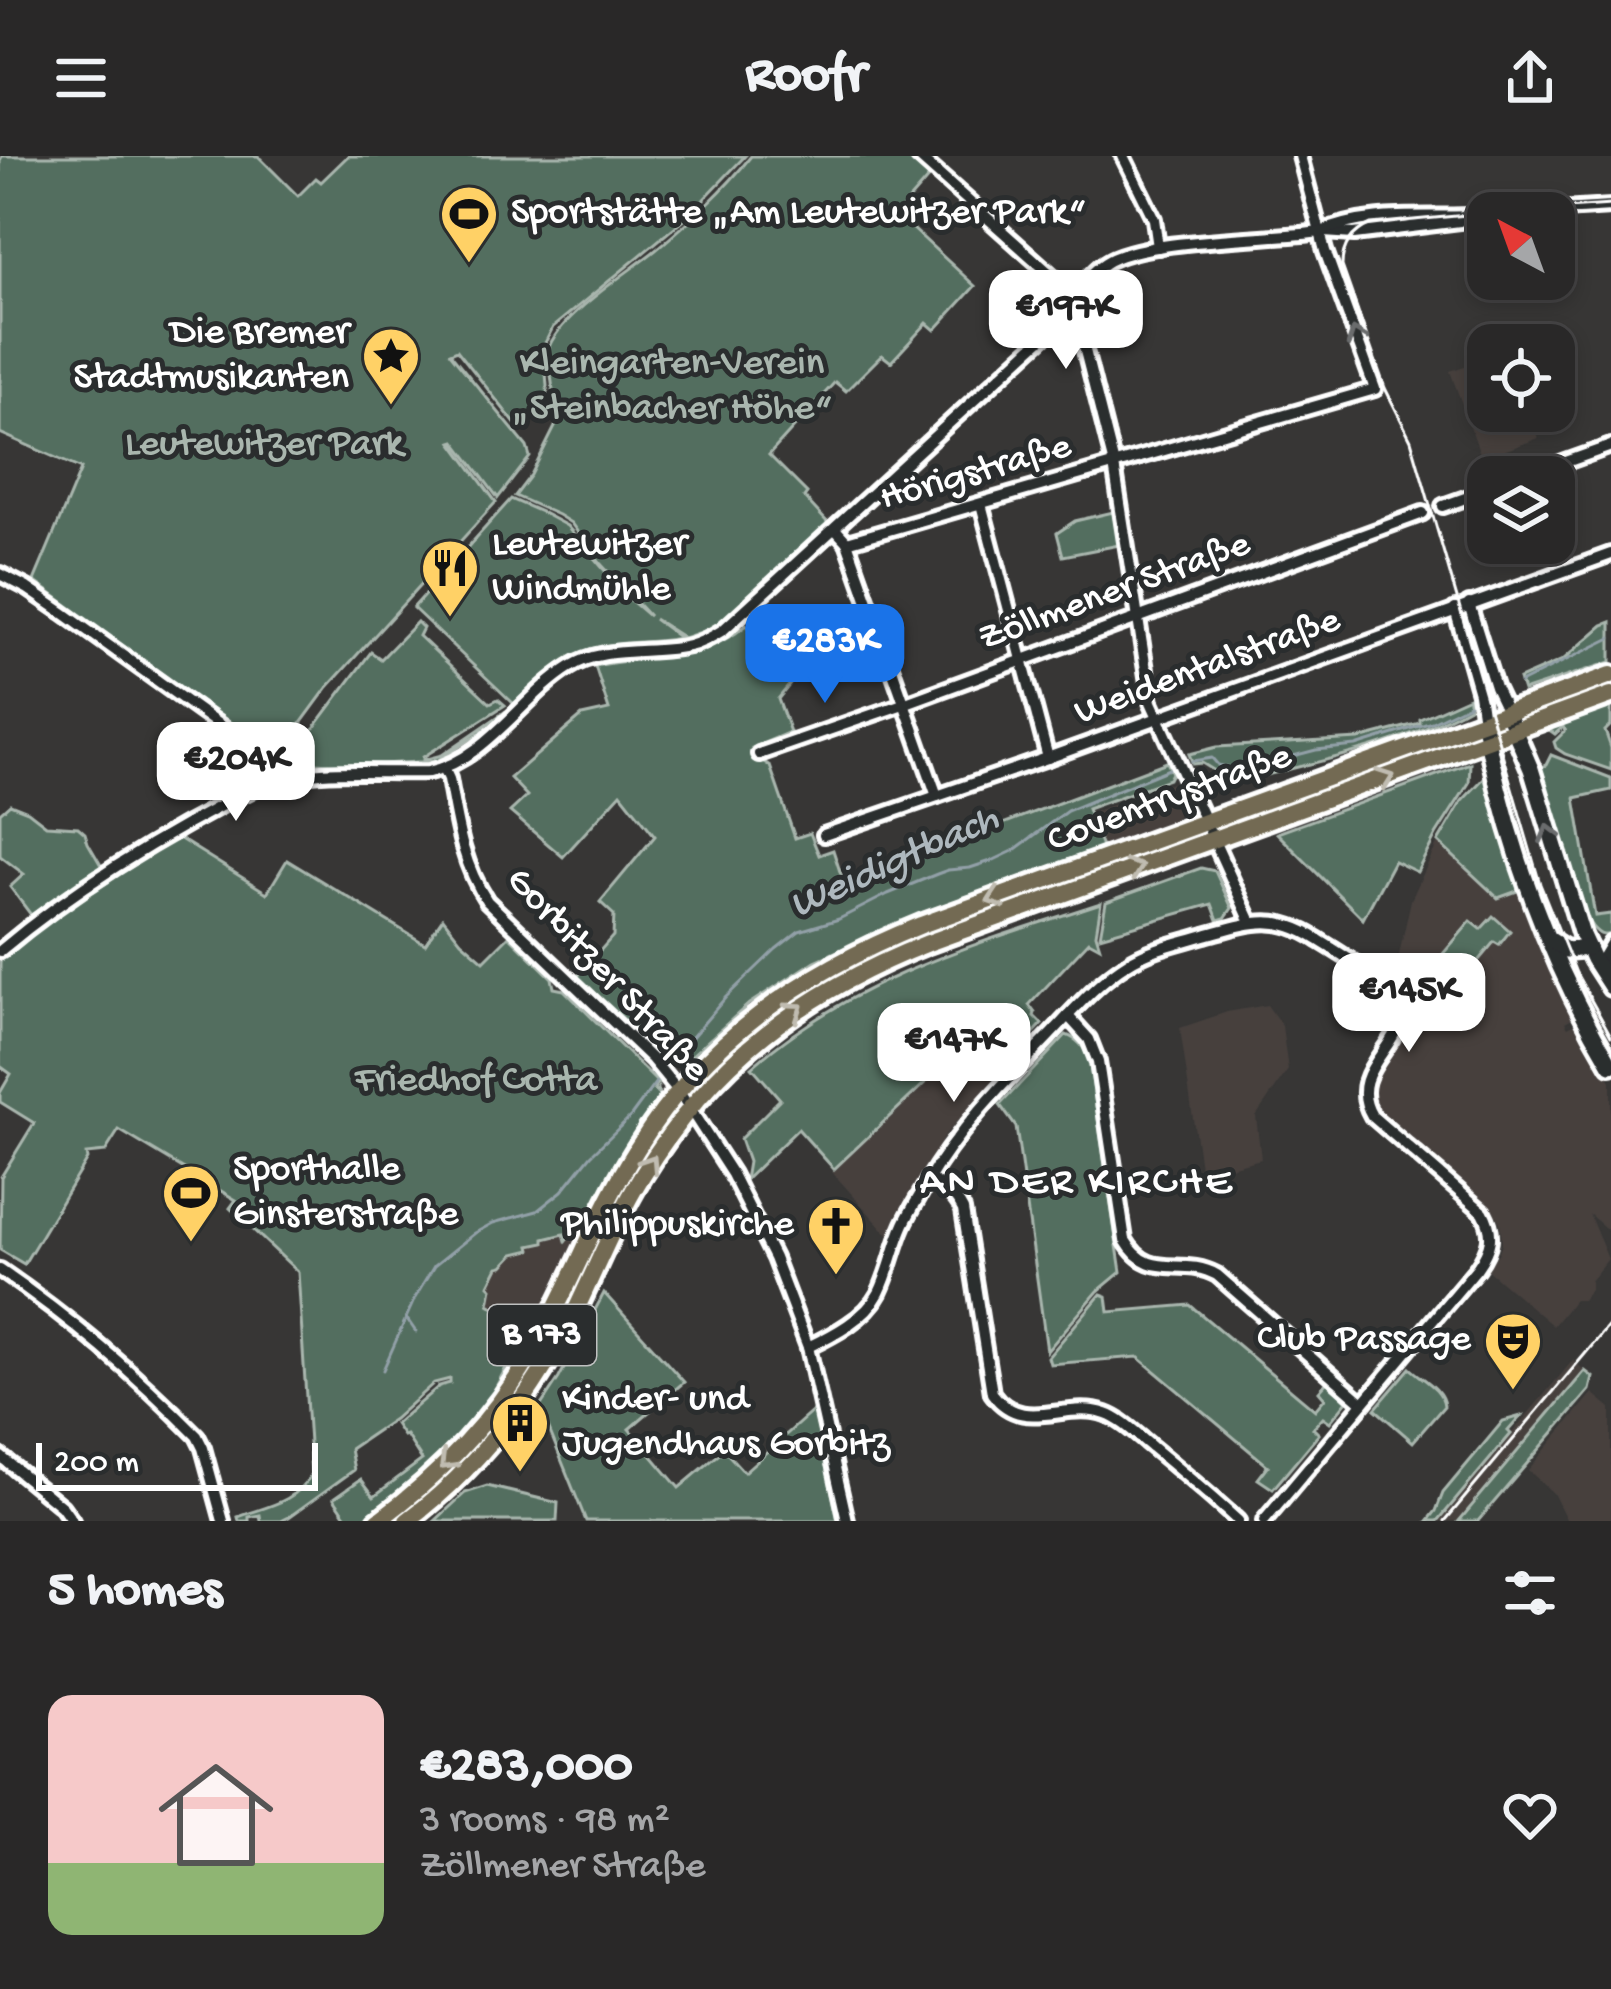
<!DOCTYPE html>
<html lang="en">
<head>
<meta charset="utf-8">
<style>
  :root { --surface:#292828; --page:#313030; --text:#f1f3f6; --muted:#a5a6a8; --line:#454445; --accent:#1a73e8 }
  body { margin:0; font-family:"Gochi Hand",sans-serif; background:var(--page); color:var(--text); height:100vh; display:flex; flex-direction:column; font-size:45px; white-space:nowrap }
  * { box-sizing:border-box; margin:0 }
  p { font-size:39px; color:var(--muted) }
  .icon { flex:none; width:66px; height:66px; fill:none; stroke:currentColor; stroke-width:2; stroke-linecap:round; stroke-linejoin:round }
  .map { position:relative; height:1365px; overflow:hidden }
  .side { display:flex; flex-direction:column; background:var(--surface); flex:1 }
  .side>* { flex:none }
  .needle { width:78px; rotate:319deg }
  .tools { position:absolute; left:1467px; top:36px; display:grid; gap:24px }
  .tools a { display:grid; place-items:center; width:108px; height:108px; border-radius:24px; background:var(--surface); box-shadow:0 6px 18px #0003,0 0 0 3px var(--line); font-size:60px }
  .scale { position:absolute; left:36px; bottom:30px; width:282px; box-sizing:border-box; padding-left:12px; border:6px solid #fff; border-top:0; font-size:33px; line-height:42px; white-space:nowrap; color:#fff; -webkit-text-stroke:9px #2a2d2e; paint-order:stroke }
  .price { position:absolute; translate:-50% -102px; padding:0 27px; border-radius:24px; background:#fff; color:#222; font-size:39px; line-height:78px; filter:drop-shadow(0 3px 6px #0008) }
  .price::after { content:''; position:absolute; left:50%; top:72px; width:36px; height:27px; margin-left:-18px; background:inherit; clip-path:polygon(0 0,100% 0,50% 100%) }
  .price.current { background:var(--accent); color:#fff }
  ul { padding:0; list-style:none }
  li { display:flex; align-items:center; gap:36px; height:300px; padding:0 48px }
  li+li { border-top:3px solid var(--line) }
  li span { display:grid; place-items:center; flex:none; width:336px; height:240px; border-radius:24px; color:#555 }
  li>.icon { margin-inline-start:auto }
  span .icon { width:144px; height:144px; fill:#fffc; stroke-width:1 }
  li b { font-size:51px }
  h2 { display:flex; justify-content:space-between; align-items:center; height:144px; padding:0 48px; font-size:51px }
  header { display:flex; justify-content:space-between; align-items:center; height:156px; padding:0 48px; background:var(--surface); font-size:54px; font-weight:700 }
  .map>svg:first-child { display:block }
  .built { fill:#46403e }
  .green { fill:#536e5e; stroke:#a9b6ae; stroke-width:3 }
  .lines { fill:none; stroke-linecap:round; stroke-linejoin:round }
  .stream { stroke:#92a0a8; stroke-width:3 }
  .minor-casing { stroke:#fff; stroke-width:20 }
  .secondary-casing { stroke:#fff; stroke-width:24 }
  .primary-casing { stroke:#fff; stroke-width:26 }
  .minor { stroke:#2a2d2e; stroke-width:10 }
  .secondary { stroke:#2a2d2e; stroke-width:15 }
  .primary { stroke:#736b52; stroke-width:16 }
  .tram { stroke:#fff; stroke-width:3 }
  .oneway { stroke:#6a6c6d }
  .oneway2 { stroke:#c0bcb1 }
  .labels { text-anchor:middle; dominant-baseline:central; stroke-width:10; stroke-linejoin:round; paint-order:stroke }
  .shield { fill:#2a2d2e; stroke:#bfc0c0; stroke-width:3 }
  .shield-label { font-size:36px; font-weight:bold; fill:#fff }
  .poi-label { font-size:39px; fill:#fff; stroke:#2a2d2e; text-anchor:start }
  .park-label { font-size:39px; fill:#a9b6ae; stroke:#2a2d2e }
  .street-label { font-size:39px; fill:#fff; stroke:#2a2d2e }
  .water-label { font-size:42px; font-style:italic; fill:#aeb8be; stroke:#2a2d2e }
  .neighbourhood-label { font-size:42px; letter-spacing:3px; fill:#fff; stroke:#2a2d2e }
</style>
</head>
<body>
<header><svg class="icon" aria-label="menu" viewBox="0 0 24 24"><path d="M4 6h16M4 12h16M4 18h16"/></svg>Roofr<svg class="icon" aria-label="share" viewBox="0 0 24 24"><path d="M12 15V3M7 8l5-5 5 5M5 13v7h14v-7"/></svg></header>
<div class="map">
<svg width="1611" height="1365" viewBox="0 0 1611 1365">
  <rect width="100%" height="100%" fill="#373635"/>
  <filter id="ink" filterUnits="userSpaceOnUse"><feTurbulence type="fractalNoise" baseFrequency=".00833" numOctaves="2"/><feDisplacementMap in="SourceGraphic" scale="24" xChannelSelector="R" yChannelSelector="G"/><feConvolveMatrix kernelMatrix="1 2 1 2 8 2 1 2 1" color-interpolation-filters="sRGB"/></filter>
  <g filter="url(#ink)">
    <!-- built -->
    <g class="built">
      <polygon points="1488,202 1488,255 1529,255 1539,282 1482,303 1450,215"/>
      <polygon points="1172,627 1178,642 1178,658 1171,670 1103,694 1088,658"/>
      <polygon points="1438,686 1498,741 1520,734 1538,782 1574,861 1565,866 1568,871 1577,866 1611,925 1611,1077 1589,1058 1608,1103 1590,1125 1590,1134 1582,1144 1574,1144 1553,1170 1486,1113 1498,1098 1502,1087 1500,1067 1492,1052 1378,955 1372,940 1373,923 1407,873 1408,854 1405,842 1390,824 1397,808 1411,744"/>
      <polygon points="1267,849 1282,870 1288,914 1256,960 1261,1003 1218,1014 1200,1011 1180,872 1227,856"/>
      <polygon points="983,872 1015,901 945,979 905,1047 890,1081 832,1016"/>
      <polygon points="578,1069 584,1073 536,1169 530,1166 527,1171 489,1148 489,1129 500,1108 503,1110 514,1098 530,1095 529,1091 543,1083 564,1078 567,1084"/>
      <polygon points="1573,1204 1585,1215 1459,1365 1438,1365"/>
      <polygon points="1593,1237 1611,1252 1611,1365 1567,1365 1553,1337 1528,1314"/>
    </g>
    <!-- green -->
    <g class="green">
      <polygon points="2,0 258,0 298,40 316,22 321,26 348,0 745,0 687,61 553,171 544,189 548,244 517,270 457,194 450,197 527,291 530,301 498,342 455,285 452,286 496,346 327,532 280,596 269,595 34,425 81,313 0,277 0,5"/>
      <path d="M 751,0 L 908,0 L 930,20 L 897,58 L 975,130 L 935,174 L 927,167 L 891,206 L 882,199 L 846,235 L 835,226 L 769,299 L 807,337 L 804,341 L 828,367 L 723,465 L 713,472 L 684,482 L 654,463 L 680,482 C 654,487 628,485 602,490 C 565,498 540,523 514,548 L 413,452 L 511,343 L 541,356 L 567,370 L 628,442 L 649,460 L 600,407 L 571,367 L 558,359 L 515,340 L 531,319 L 557,267 L 548,194 C 557,161 629,116 657,93 C 691,64 724,35 751,0 Z"/>
      <polygon points="1113,356 1119,389 1063,400 1057,377 1075,365"/>
      <polygon points="417,466 423,472 419,480 490,547 498,543 505,549 423,601 423,604 442,599 506,555 480,577 437,605 344,610 318,607 302,602 296,596 371,496 381,503"/>
      <polygon points="1611,466 1611,506 1523,535 1519,523 1563,504 1603,469"/>
      <path d="M 747,469 L 771,494 L 806,480 L 812,483 L 824,514 L 791,527 L 778,543 L 790,576 L 752,592 L 755,600 L 770,610 L 795,682 L 810,677 L 819,699 L 833,694 L 844,728 L 1167,606 L 1172,617 L 1169,623 L 1087,653 L 1103,694 L 894,770 L 815,805 L 749,848 L 692,899 L 677,903 L 658,888 L 654,890 L 577,821 L 613,780 L 614,759 L 600,746 L 655,680 L 621,637 L 563,701 L 510,656 L 527,640 L 510,622 L 582,560 L 609,554 L 595,510 C 651,498 699,507 747,469 Z"/>
      <path d="M 1469,541 L 1469,551 C 1400,590 1319,605 1242,625 L 1226,622 L 1202,607 L 1193,608 L 1189,598 L 1217,591 L 1359,583 L 1420,567 L 1420,563 Z"/>
      <polygon points="1611,546 1611,569 1605,575 1611,592 1611,614 1565,598 1556,592 1554,586 1566,574 1563,571 1555,578 1545,571"/>
      <path d="M 1551,599 L 1611,622 L 1611,634 L 1575,642 L 1595,760 L 1611,758 L 1611,779 C 1602,779 1601,780 1594,773 C 1577,757 1551,641 1541,611 L 1546,609 Z"/>
      <polygon points="1470,607 1469,627 1436,679 1417,716 1394,705 1363,763 1277,677"/>
      <polygon points="1486,620 1520,734 1498,742 1438,686 1462,645"/>
      <polygon points="10,648 28,655 46,669 78,671 85,677 88,687 102,711 31,759 10,731 24,718 0,700 0,657"/>
      <path d="M 177,681 L 267,737 L 287,704 L 425,788 L 443,762 L 461,785 L 484,805 L 509,780 L 552,822 L 554,832 L 564,834 L 658,927 L 654,933 L 656,936 L 658,933 L 659,942 L 652,953 L 653,957 L 615,1019 L 566,1085 L 564,1078 L 544,1083 L 544,1087 L 530,1090 L 531,1094 L 514,1098 L 503,1110 L 498,1111 L 489,1129 L 492,1132 L 489,1148 L 527,1171 L 482,1258 L 444,1301 L 366,1365 L 350,1365 L 334,1342 L 361,1323 L 374,1340 L 422,1304 L 406,1279 L 403,1280 L 395,1268 L 439,1230 L 450,1227 L 450,1223 L 434,1227 L 394,1263 L 350,1293 L 354,1314 L 289,1361 L 281,1365 L 261,1365 L 260,1359 L 249,1361 L 249,1365 L 239,1365 L 238,1361 C 267,1350 295,1347 311,1319 L 298,1116 L 230,1052 L 236,1044 L 119,974 L 105,996 L 86,998 L 87,1003 L 24,1108 L 0,1094 L 1,1021 L 34,967 L 0,946 L 0,937 L 11,918 L 0,910 L 0,805 L 42,769 Z"/>
      <polygon points="1201,712 1215,715 1232,752 1225,762 1218,764 1212,748 1100,780 1106,746"/>
      <path d="M 1101,747 L 1096,778 L 1100,791 L 1089,785 L 1029,849 L 1035,857 L 1034,860 L 1042,868 L 1022,890 L 1029,886 L 1032,888 L 1018,903 L 983,872 L 834,1013 L 798,973 L 745,1024 L 748,1006 L 740,983 L 780,943 L 752,911 C 851,823 977,787 1101,747 Z"/>
      <polygon points="1493,760 1510,775 1499,789 1494,786 1454,834 1430,813 1471,765 1481,773"/>
      <path d="M 1066,879 C 1078,883 1084,891 1089,903 L 1121,1116 L 1098,1135 L 1047,1195 L 1016,971 L 1000,949 Z"/>
      <polygon points="604,1137 684,1226 629,1273 679,1332 724,1294 744,1316 814,1254 838,1365 586,1365 540,1251 559,1222"/>
      <polygon points="1101,1138 1107,1140 1109,1156 1190,1149 1315,1254 1325,1242 1319,1235 1327,1226 1347,1245 1330,1266 1323,1261 1313,1272 1319,1278 1273,1333 1258,1323 1268,1310 1138,1201 1050,1208 1048,1201"/>
      <path d="M 1410,1212 C 1422,1223 1443,1233 1444,1250 L 1413,1286 L 1375,1253 Z"/>
      <polygon points="1585,1215 1593,1221 1590,1234 1478,1365 1459,1365"/>
      <polygon points="1521,1260 1508,1275 1511,1278 1438,1365 1428,1365 1436,1355 1443,1337 1503,1265"/>
      <polygon points="487,1330 558,1347 557,1365 435,1365 465,1337"/>
    </g>
    <g class="lines">
      <!-- stream -->
      <g class="stream">
        <polyline points="1520,527 1611,482"/>
        <polyline points="1192,605 1212,602 1218,609 1240,614 1316,594 1356,590 1432,566 1469,548"/>
        <polyline points="675,901 726,841 776,793 799,775 839,763 888,738 937,718 948,714 970,712 994,704 1013,695 1067,655 1169,613"/>
        <polyline points="407,1163 416,1176"/>
        <polyline points="383,1214 415,1142 434,1110 475,1077 493,1067 537,1055 562,1035 591,999 631,960 656,926"/>
      </g>
      <defs>
        <g id="minor">
          <polyline points="918,0 1076,141"/>
          <polyline points="1123,0 1154,63 1158,91"/>
          <polyline points="1514,57 1611,51"/>
          <polyline points="1324,76 1354,78 1460,65"/>
          <polyline points="1076,141 1077,163 1114,309 1151,546 1251,766"/>
          <polyline points="1524,321 1611,290"/>
          <polyline points="981,348 1048,602"/>
          <polyline points="1443,350 1488,334"/>
          <polyline points="836,374 847,386 1375,233 1325,95 1300,0"/>
          <polyline points="847,386 937,640"/>
          <polyline points="0,418 27,432 62,456 265,602 279,622"/>
          <polyline points="1469,448 1495,531 1507,556"/>
          <polyline points="1455,453 1479,537 1483,565"/>
          <polyline points="759,598 906,547 1423,357"/>
          <path d="M 444,612 L 449,623 C 457,667 462,707 487,745 L 652,903 L 679,936 L 732,1018 L 774,1102 L 808,1191 L 847,1365"/>
          <polyline points="824,679 1053,600 1611,398"/>
          <path d="M 0,795 C 78,729 171,674 263,628 C 314,610 375,618 429,616 C 487,603 522,541 570,511 C 605,489 651,499 689,490 C 702,487 712,481 723,474 L 1052,173 C 1071,152 1081,123 1105,107 C 1142,82 1271,83 1321,76 C 1374,53 1432,64 1488,59"/>
          <polyline points="1602,813 1602,802 1611,787"/>
          <path d="M 1068,860 L 1089,883 L 1098,906 L 1125,1084 C 1150,1127 1181,1099 1217,1119 L 1363,1247"/>
          <path d="M 929,1023 C 945,1031 955,1038 963,1054 L 992,1237 C 1023,1280 1065,1243 1106,1258 C 1123,1264 1138,1280 1152,1291 C 1181,1315 1210,1339 1238,1365"/>
          <path d="M 0,1114 C 70,1162 137,1219 197,1280 L 203,1292 L 223,1365"/>
          <path d="M 808,1191 C 833,1179 866,1162 879,1137 C 890,1115 894,1090 904,1068 C 910,1055 919,1041 926,1028 C 958,973 1004,927 1048,881 C 1072,856 1097,826 1128,807 C 1151,792 1179,787 1205,779 C 1249,767 1275,756 1317,783 C 1339,797 1383,822 1395,844 C 1418,885 1342,910 1372,960 L 1483,1056 C 1495,1078 1491,1092 1477,1112 L 1264,1365"/>
          <polyline points="0,1300 62,1351 72,1365"/>
        </g>
        <g id="secondary">
          <polyline points="1510,564 1531,613 1582,779 1593,803 1611,831"/>
          <path d="M 1485,573 C 1508,690 1550,807 1611,909"/>
          <polyline points="1549,783 1566,794 1588,792"/>
        </g>
        <g id="primary">
          <path d="M 378,1365 C 439,1320 494,1263 532,1197 C 571,1131 596,1058 637,993 C 704,884 804,816 921,769 L 1611,519"/>
          <path d="M 407,1365 C 480,1311 532,1240 573,1160 C 596,1113 615,1064 642,1020 C 712,905 804,836 928,787 L 1611,539"/>
        </g>
      </defs>
      <!-- minor casing -->
      <use href="#minor" class="minor-casing"/>
      <!-- secondary casing -->
      <use href="#secondary" class="secondary-casing"/>
      <!-- primary casing -->
      <use href="#primary" class="primary-casing"/>
      <!-- minor -->
      <use href="#minor" class="minor"/>
      <!-- secondary -->
      <use href="#secondary" class="secondary"/>
      <!-- primary -->
      <use href="#primary" class="primary"/>
      <!-- tram -->
      <g class="tram">
        <path d="M 1488,57 L 1371,68 C 1352,76 1342,89 1342,110 L 1385,232 L 1411,284 L 1540,728 L 1576,817 L 1611,880"/>
        <polyline points="1492,57 1611,49"/>
        <polyline points="1445,1365 1611,1167"/>
      </g>
    </g>
    <!-- one-way arrows -->
    <defs><path id="oneway-chevron" d="M-2-3.5L2.5 0L-2 3.5" fill="none" stroke-width="1.6" stroke-linecap="round" stroke-linejoin="round" transform="scale(3)"/></defs>
    <g class="oneway">
      <use href="#oneway-chevron" transform="translate(1356 180) rotate(-110)"/>
      <use href="#oneway-chevron" transform="translate(1549 677) rotate(-106)"/>
    </g>
    <g class="oneway2">
      <use href="#oneway-chevron" transform="translate(1386 622) rotate(-20)"/>
      <use href="#oneway-chevron" transform="translate(1135 712) rotate(-20)"/>
      <use href="#oneway-chevron" transform="translate(995 743) rotate(161)"/>
      <use href="#oneway-chevron" transform="translate(795 854) rotate(-35)"/>
      <use href="#oneway-chevron" transform="translate(650 1007) rotate(-57)"/>
      <use href="#oneway-chevron" transform="translate(447 1306) rotate(135)"/>
    </g>
  </g>
  <!-- icons -->
  <defs>
    <symbol id="stadium-pin" viewBox="-11 -11 22 30"><path d="M0 17L-7.5 6A9.5 9.5 0 1 1 7.5 6Z" fill="#ffd166" stroke="#2a2d2e"/><path d="M0-5a6.5 5 0 1 0 0 10a6.5 5 0 1 0 0-10ZM-3.5-1.8h7v3.6h-7Z" fill="#111"/></symbol>
    <symbol id="sight-pin" viewBox="-11 -11 22 30"><path d="M0 17L-7.5 6A9.5 9.5 0 1 1 7.5 6Z" fill="#ffd166" stroke="#2a2d2e"/><path d="M0-6L1.8-2.2L6-1.7L2.9 1.2L3.7 5.4L0 3.3L-3.7 5.4L-2.9 1.2L-6-1.7L-1.8-2.2Z" fill="#111"/></symbol>
    <symbol id="restaurant-pin" viewBox="-11 -11 22 30"><path d="M0 17L-7.5 6A9.5 9.5 0 1 1 7.5 6Z" fill="#ffd166" stroke="#2a2d2e"/><path d="M-5-6h1v4h1v-4h1v4h1v-4h1v5L-1.5 .5V6h-2V.5L-5-1ZM5-6V6H3V1.5H1.5Q1.5-4 5-6Z" fill="#111"/></symbol>
    <symbol id="church-pin" viewBox="-11 -11 22 30"><path d="M0 17L-7.5 6A9.5 9.5 0 1 1 7.5 6Z" fill="#ffd166" stroke="#2a2d2e"/><path d="M-1.2-6h2.4v3.5h3.3v2.4h-3.3V6h-2.4V-.1h-3.3v-2.4h3.3Z" fill="#111"/></symbol>
    <symbol id="theatre-pin" viewBox="-11 -11 22 30"><path d="M0 17L-7.5 6A9.5 9.5 0 1 1 7.5 6Z" fill="#ffd166" stroke="#2a2d2e"/><path d="M-5-5.5Q0-4 5-5.5V0Q5 5 0 6Q-5 5-5 0ZM-3.3-2.5H-1v1.5H-3.3ZM1-2.5H3.3v1.5H1ZM-2.8 1Q0 5.5 2.8 1Z" fill="#111"/></symbol>
    <symbol id="building-pin" viewBox="-11 -11 22 30"><path d="M0 17L-7.5 6A9.5 9.5 0 1 1 7.5 6Z" fill="#ffd166" stroke="#2a2d2e"/><path d="M-4-6H4V6H1V3H-1V6H-4ZM-2.5-4.3h1.7v1.8h-1.7ZM.8-4.3h1.7v1.8H.8ZM-2.5-1h1.7V.8h-1.7ZM.8-1h1.7V.8H.8Z" fill="#111"/></symbol>
  </defs>
  <g fill-rule="evenodd">
    <use href="#stadium-pin" x="436" y="25" width="66" height="90"/>
    <use href="#sight-pin" x="358" y="167" width="66" height="90"/>
    <use href="#restaurant-pin" x="417" y="379" width="66" height="90"/>
    <use href="#stadium-pin" x="158" y="1004" width="66" height="90"/>
    <use href="#church-pin" x="803" y="1037" width="66" height="90"/>
    <use href="#theatre-pin" x="1480" y="1152" width="66" height="90"/>
    <use href="#building-pin" x="487" y="1234" width="66" height="90"/>
  </g>
  <g class="labels">
    <!-- shield labels -->
    <rect class="shield" x="488" y="1149" width="108" height="60" rx="9"/>
    <g class="shield-label">
      <text x="542" y="1179">B 173</text>
    </g>
    <!-- poi labels -->
    <g class="poi-label">
      <text x="511" y="58">Sportstätte „Am Leutewitzer Park“</text>
      <text x="349" y="178" text-anchor="end">Die Bremer<tspan x="349" dy="45">Stadtmusikanten</tspan></text>
      <text x="492" y="390">Leutewitzer<tspan x="492" dy="45">Windmühle</tspan></text>
      <text x="233" y="1015">Sporthalle<tspan x="233" dy="45">Ginsterstraße</tspan></text>
      <text x="794" y="1070" text-anchor="end">Philippuskirche</text>
      <text x="1471" y="1185" text-anchor="end">Club Passage</text>
      <text x="562" y="1245">Kinder- und<tspan x="562" dy="45">Jugendhaus Gorbitz</tspan></text>
    </g>
    <!-- park labels -->
    <g class="park-label">
      <text x="672" y="209">Kleingarten-Verein<tspan x="672" dy="45">„Steinbacher Höhe“</tspan></text>
      <text x="264" y="290">Leutewitzer Park</text>
      <text x="476" y="926">Friedhof Cotta</text>
    </g>
    <!-- street labels -->
    <g class="street-label">
      <text transform="translate(976 318) rotate(-16)">Hörigstraße</text>
      <text transform="translate(1115 437) rotate(-20)">Zöllmener Straße</text>
      <text transform="translate(1208 512) rotate(-20)">Weidentalstraße</text>
      <text transform="translate(1170 644) rotate(-20)">Coventrystraße</text>
      <text transform="translate(606 820) rotate(47)">Gorbitzer Straße</text>
    </g>
    <!-- water labels -->
    <g class="water-label">
      <text transform="translate(895 708) rotate(-24)">Weidigtbach</text>
    </g>
    <!-- neighbourhood labels -->
    <g class="neighbourhood-label">
      <text x="1077" y="1028">AN DER KIRCHE</text>
    </g>
  </g>
</svg>
<div class="tools">
<a><svg class="needle" viewBox="-14 -14 28 28"><path d="M0-13l5 13h-10z" fill="#e53935"/><path d="M0 13l5-13h-10z" fill="#a5a6a8"/></svg></a>
<a><svg class="icon" aria-label="locate" viewBox="0 0 24 24"><circle cx="12" cy="12" r="6"/><path d="M12 2v4M12 18v4M2 12h4M18 12h4"/></svg></a>
<a><svg class="icon" aria-label="layers" viewBox="0 0 24 24"><path d="M12 4l9 5-9 5-9-5zM3 14l9 5 9-5"/></svg></a>
</div>
<div class="scale">200 m</div>
<b class="price" style="left:1066px;top:216px">€197K</b>
<b class="price current" style="left:825px;top:550px">€283K</b>
<b class="price" style="left:236px;top:668px">€204K</b>
<b class="price" style="left:1409px;top:899px">€145K</b>
<b class="price" style="left:954px;top:949px">€147K</b>
</div>
<section class="side">
<h2>5 homes<svg class="icon" aria-label="filters" viewBox="0 0 24 24"><path d="M4 7h16M4 17h16"/><circle cx="9" cy="7" r="2"/><circle cx="15" cy="17" r="2"/></svg></h2>
<ul>
<li><span style="background:linear-gradient(#f6c9c9 70%,#8fb573 0)"><svg class="icon" aria-label="home" viewBox="0 0 24 24"><path d="M3 11l9-7 9 7M6 9v11h12V9"/></svg></span><div><b>€283,000</b><p>3 rooms · 98 m²</p><p>Zöllmener Straße</p></div><svg class="icon" aria-label="heart" viewBox="0 0 24 24"><path d="M12 20l-8-8c-3-5 5-10 8-4 3-6 11-1 8 4z"/></svg></li>
</ul>
</section>
</body>
</html>
